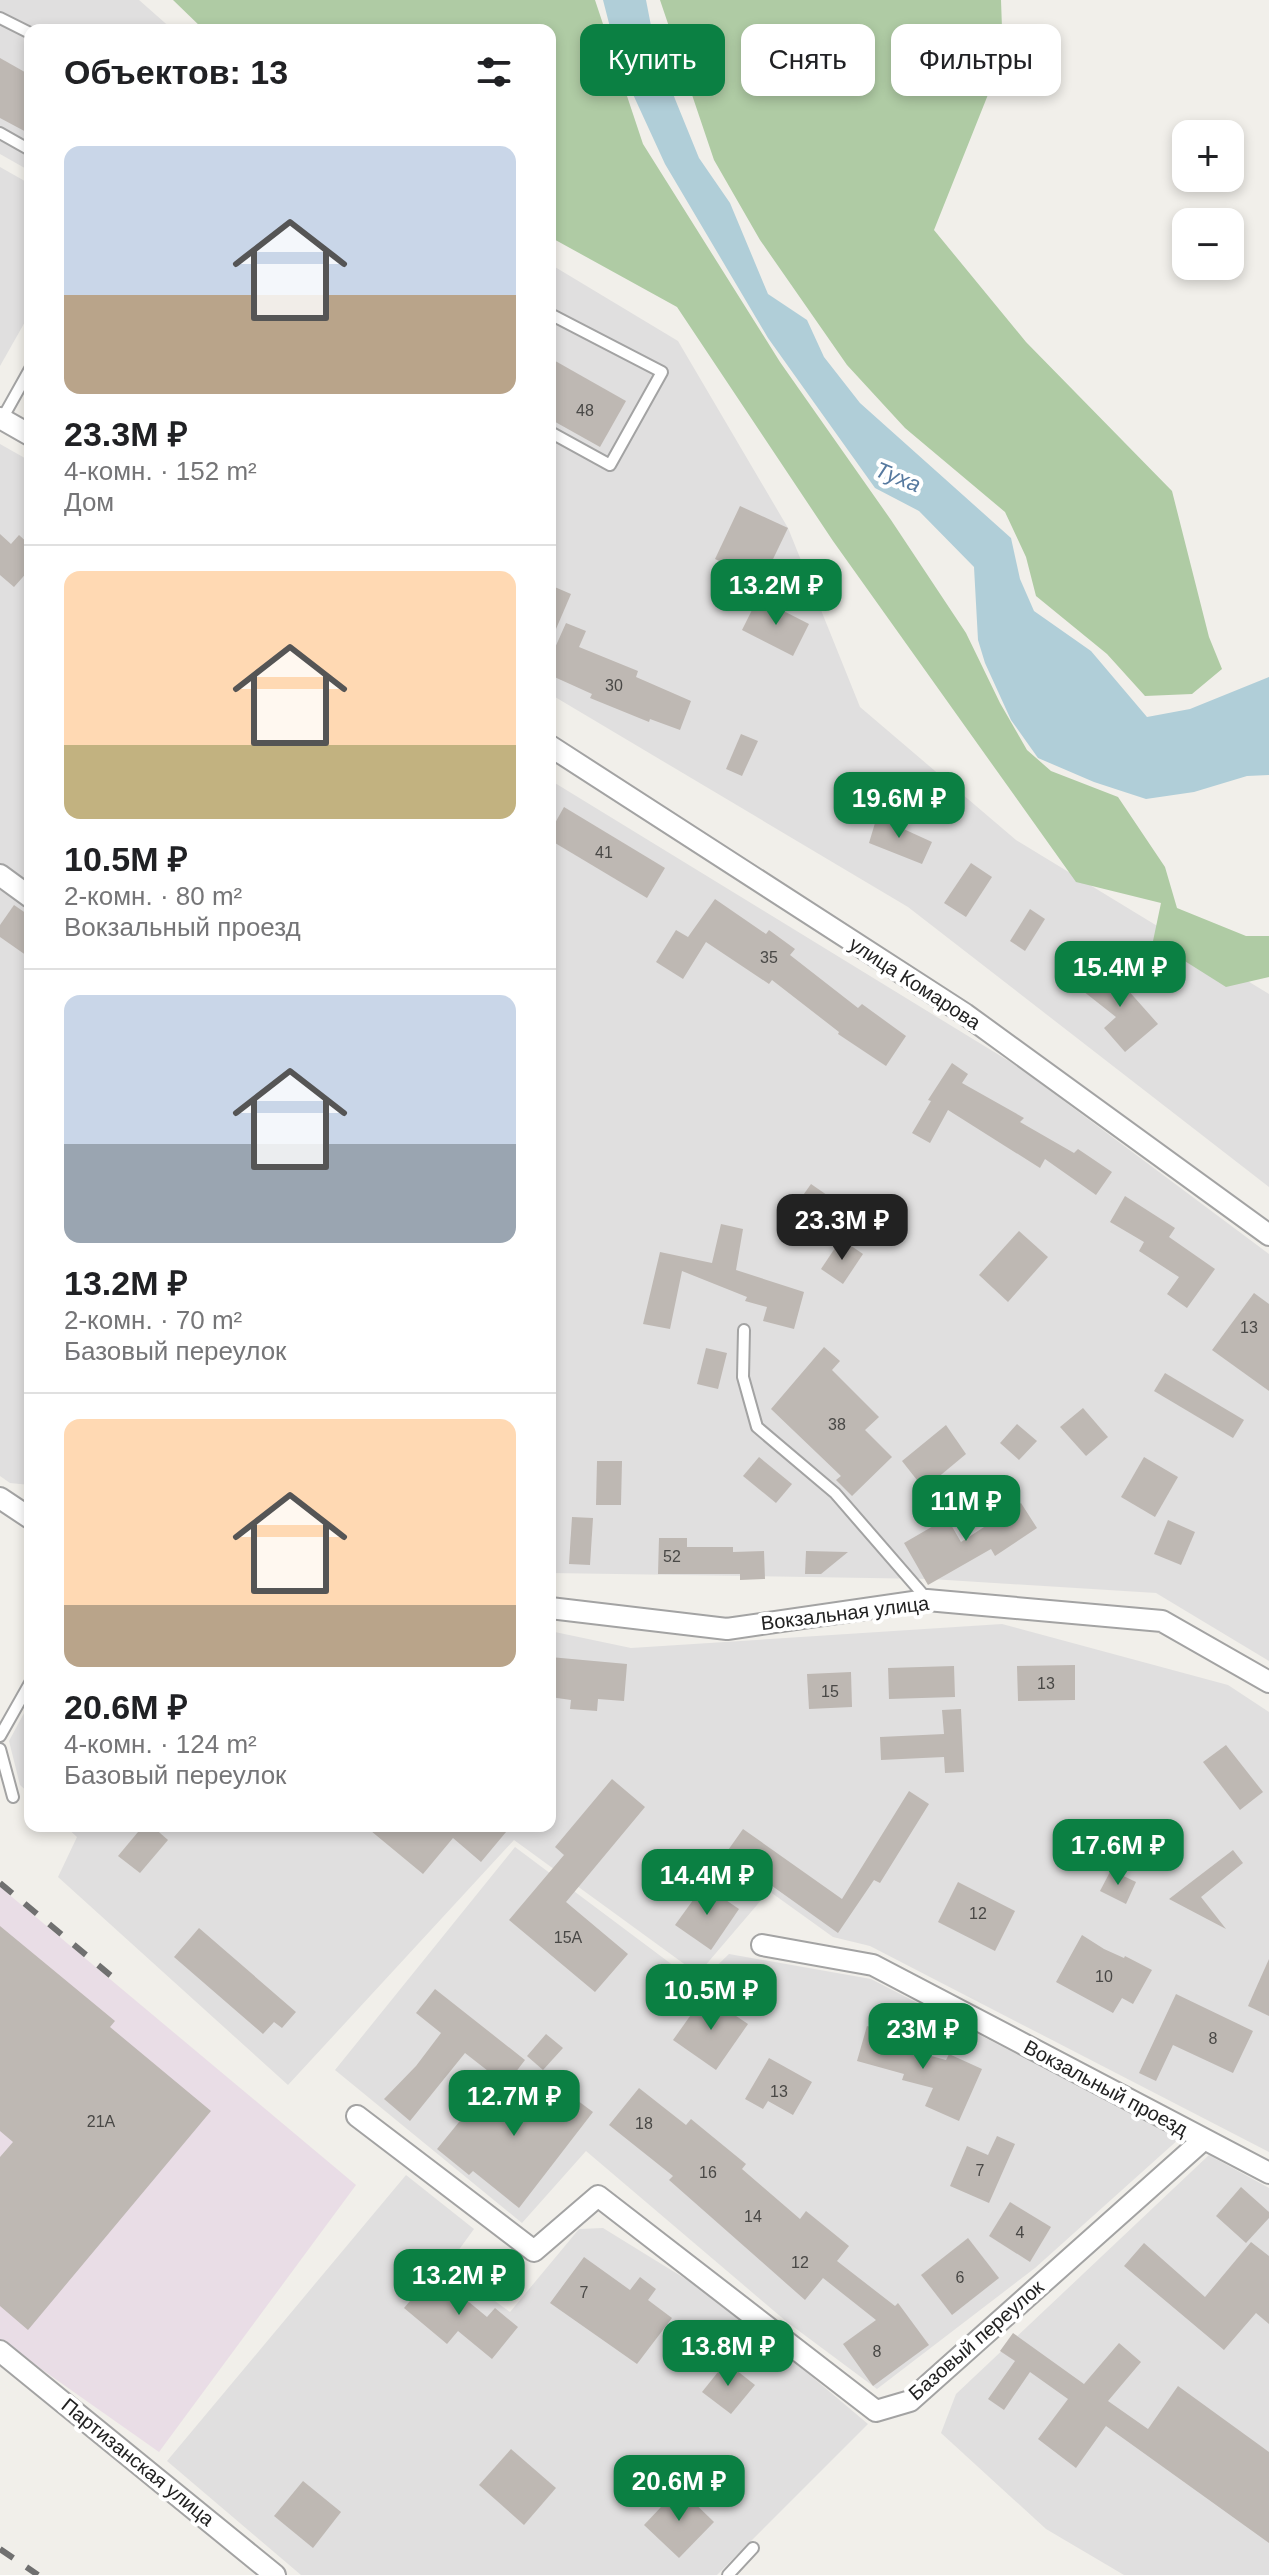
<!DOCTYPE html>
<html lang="ru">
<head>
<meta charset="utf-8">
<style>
  :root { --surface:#fff; --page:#f2f2f2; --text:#202124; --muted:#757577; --line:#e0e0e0; --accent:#0b8043 }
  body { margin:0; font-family:Helvetica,sans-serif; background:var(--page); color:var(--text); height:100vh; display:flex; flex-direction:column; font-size:30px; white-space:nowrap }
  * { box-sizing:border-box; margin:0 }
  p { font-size:26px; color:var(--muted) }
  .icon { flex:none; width:44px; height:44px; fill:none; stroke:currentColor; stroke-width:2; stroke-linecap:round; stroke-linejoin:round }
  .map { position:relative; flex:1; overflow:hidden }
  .sheet { position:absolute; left:24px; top:24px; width:532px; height:1808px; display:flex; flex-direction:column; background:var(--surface); border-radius:16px; box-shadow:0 4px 12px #0003 }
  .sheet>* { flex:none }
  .top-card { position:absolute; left:580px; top:24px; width:568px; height:72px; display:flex; gap:16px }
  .controls { position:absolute; left:1172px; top:120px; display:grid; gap:16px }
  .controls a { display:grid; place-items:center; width:72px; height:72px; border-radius:16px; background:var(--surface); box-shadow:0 4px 12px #0003; font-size:40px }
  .price { position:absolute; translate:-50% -68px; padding:0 18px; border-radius:16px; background:var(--accent); color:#fff; font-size:26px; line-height:52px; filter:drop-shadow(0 2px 4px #0008) }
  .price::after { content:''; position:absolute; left:50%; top:48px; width:24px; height:18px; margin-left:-12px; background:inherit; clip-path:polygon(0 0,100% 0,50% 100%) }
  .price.selected { background:#222; color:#fff }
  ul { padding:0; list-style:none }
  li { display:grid; align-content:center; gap:16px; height:424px; padding:0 40px }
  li+li { border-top:2px solid var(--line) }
  li span { display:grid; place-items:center; height:248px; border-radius:16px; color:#555 }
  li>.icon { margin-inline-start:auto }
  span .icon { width:144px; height:144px; fill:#fffc; stroke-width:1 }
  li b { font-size:34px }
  h2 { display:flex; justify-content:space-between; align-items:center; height:96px; padding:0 40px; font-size:34px }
  .tag { padding:0 28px; border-radius:16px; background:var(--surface); box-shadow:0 4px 12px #0003; font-size:28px; line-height:72px }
  .tag.selected { background:var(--accent); color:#fff }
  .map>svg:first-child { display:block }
  .residential { fill:#e0dfdf }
  .industrial { fill:#e9dde6 }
  .forest { fill:#afcba4 }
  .water { fill:#b0ced8 }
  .building { fill:#beb8b3 }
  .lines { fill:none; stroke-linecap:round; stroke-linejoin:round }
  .service-casing { stroke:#a3a3a3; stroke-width:14 }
  .minor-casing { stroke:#a3a3a3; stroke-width:24 }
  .service { stroke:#fff; stroke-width:10 }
  .minor { stroke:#fff; stroke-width:20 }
  .rail { stroke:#707070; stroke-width:6; stroke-dasharray:16 16; stroke-linecap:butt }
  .labels { text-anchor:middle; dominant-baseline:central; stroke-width:8; stroke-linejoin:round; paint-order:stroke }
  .number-label { font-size:16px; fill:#494846 }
  .street-label { font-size:20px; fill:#222; stroke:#fff }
  .water-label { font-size:22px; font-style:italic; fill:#56799f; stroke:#fff }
</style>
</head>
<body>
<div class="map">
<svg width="1269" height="2575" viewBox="0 0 1269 2575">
  <rect width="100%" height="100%" fill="#f1efea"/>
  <!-- residential -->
  <g class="residential">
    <polygon points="0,0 139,0 173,30 30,30 30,171 0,154"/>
    <polygon points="0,167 30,184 30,313 0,366"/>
    <polygon points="550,264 678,341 788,528 860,707 1016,840 1269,994 1269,1187 908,907 550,694"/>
    <polygon points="0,444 30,461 30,1485 10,1483 0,1476"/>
    <polygon points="550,780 1017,1066 1269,1254 1269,1661 1156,1593 931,1579 550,1573"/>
    <polygon points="1002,1624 1228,1685 1269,1712 1269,2152 870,1946 833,1937 769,1891 698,1974 514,1840 288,2085 58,1877 77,1837 65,1826 550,1826 550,1631 631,1648"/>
    <polygon points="30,1702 30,1794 20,1785 9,1741"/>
    <polygon points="515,1847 698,1984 729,1954 871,1979 1180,2138 1035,2268 877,2389 787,2322 586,2151 522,2223 335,2070"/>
    <polygon points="1209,2155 1269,2188 1269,2575 1124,2575 1046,2529 941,2433 956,2394"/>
    <polygon points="406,2175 474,2229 447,2266 510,2312 579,2229 603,2228 723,2302 868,2424 717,2575 301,2575 167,2461"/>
  </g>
  <!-- industrial -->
  <polygon class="industrial" points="0,1887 356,2185 159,2452 0,2340"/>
  <!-- forest -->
  <g class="forest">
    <polygon points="173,0 595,0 643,144 780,362 891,520 966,633 1000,703 1027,750 1051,771 1118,797 1165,867 1177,908 1246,936 1269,936 1269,977 1226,987 1153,941 1161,903 1076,882 833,541 677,307 550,237 550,30 204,30"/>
    <polygon points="660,0 1001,0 1003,57 934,230 1026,342 1172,491 1209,637 1222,669 1192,694 1145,696 1107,654 1036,596 1026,557 1005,512 905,428 847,365 760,240 714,160"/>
  </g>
  <!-- water -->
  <polygon class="water" points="603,0 646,0 653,36 675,99 699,158 730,203 768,294 807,320 824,357 860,403 1011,538 1020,579 1034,611 1091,651 1147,717 1190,709 1269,677 1269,775 1247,776 1194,792 1146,799 1094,782 1038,758 1011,720 985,663 978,640 974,567 919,511 875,488 768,338 665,164 620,66"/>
  <!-- building -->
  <g class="building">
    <polygon points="0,58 30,75 30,134 0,118"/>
    <polygon points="550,358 626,401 600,447 550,419"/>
    <polygon points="740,506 788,528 762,582 715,559"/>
    <polygon points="0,534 11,544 19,535 30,545 30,569 14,587 0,575"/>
    <polygon points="550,585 571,594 550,643"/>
    <polygon points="758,598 809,624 793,656 742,630"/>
    <polygon points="566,623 586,631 579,647 638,671 636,677 691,701 680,730 650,719 649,722 590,698 592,694 550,675 550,659"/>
    <polygon points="741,734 758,741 742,776 726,769"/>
    <polygon points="564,807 665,868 647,898 550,840 550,832"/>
    <polygon points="878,813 898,819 897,826 932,842 922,864 869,843"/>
    <polygon points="971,863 992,877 966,917 944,903"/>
    <polygon points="715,899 766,934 769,930 795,949 790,955 858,1008 862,1004 906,1036 886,1066 838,1034 839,1032 772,980 769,984 706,942 683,979 656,962 676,930 688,937"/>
    <polygon points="14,905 30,916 30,958 0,937 0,925"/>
    <polygon points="1030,909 1045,919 1025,951 1010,941"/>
    <polygon points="1102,966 1119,980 1158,1024 1125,1052 1104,1028 1116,1017 1083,991"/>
    <polygon points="952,1063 968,1074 962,1083 1024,1118 1020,1122 1074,1153 1078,1149 1112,1172 1096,1195 1045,1159 1040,1168 948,1110 930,1143 912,1133 931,1101 928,1100"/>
    <polygon points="811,1184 837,1202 820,1226 794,1208"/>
    <polygon points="1125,1196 1175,1228 1169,1237 1215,1269 1187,1308 1167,1294 1179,1277 1139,1251 1144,1242 1110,1222"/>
    <polygon points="721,1224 743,1229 736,1270 804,1292 794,1329 763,1321 767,1307 745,1301 747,1297 682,1271 670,1329 643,1324 660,1252 712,1263"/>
    <polygon points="1019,1231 1048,1257 1008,1302 979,1275"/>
    <polygon points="841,1239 863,1254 843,1284 821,1269"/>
    <polygon points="1254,1293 1269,1304 1269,1391 1212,1350"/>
    <polygon points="824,1347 840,1361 832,1370 879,1417 865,1430 892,1457 852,1496 836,1480 841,1476 771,1409"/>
    <polygon points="706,1348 727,1353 718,1389 697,1384"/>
    <polygon points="1165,1373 1244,1420 1233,1438 1154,1391"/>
    <polygon points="1083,1408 1108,1437 1086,1456 1060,1427"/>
    <polygon points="1017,1424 1037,1441 1019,1460 1000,1443"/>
    <polygon points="946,1425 966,1454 924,1489 902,1461"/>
    <polygon points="759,1457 792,1484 776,1503 743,1476"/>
    <polygon points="1144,1457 1178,1477 1155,1517 1121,1497"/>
    <polygon points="597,1461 622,1461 621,1505 596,1505"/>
    <polygon points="1021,1503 1037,1528 995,1556 991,1549 928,1585 904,1543 947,1518 961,1542"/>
    <polygon points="572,1517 593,1518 590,1565 569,1564"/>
    <polygon points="1168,1520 1195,1532 1181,1565 1154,1554"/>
    <polygon points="659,1538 687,1538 687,1547 733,1547 733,1552 764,1551 765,1579 740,1580 740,1574 658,1574"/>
    <polygon points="806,1551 848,1552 821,1574 805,1574"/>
    <polygon points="550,1657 627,1664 624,1701 598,1699 597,1711 570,1709 571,1700 550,1697"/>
    <polygon points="1075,1665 1075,1700 1018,1701 1017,1666"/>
    <polygon points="954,1666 955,1697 889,1699 888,1668"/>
    <polygon points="851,1672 852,1707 809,1709 807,1674"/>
    <polygon points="961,1709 964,1772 945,1773 944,1757 881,1760 880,1737 944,1734 942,1710"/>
    <polygon points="1226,1745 1263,1792 1240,1810 1203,1762"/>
    <polygon points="612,1779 645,1807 566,1902 628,1954 595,1992 509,1920 564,1855 555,1847"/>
    <polygon points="909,1791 929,1804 880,1883 874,1880 838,1933 726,1853 743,1829 842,1899"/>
    <polygon points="143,1826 152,1826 168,1840 140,1873 118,1856"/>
    <polygon points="365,1826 511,1826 481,1862 453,1838 423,1874"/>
    <polygon points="1233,1850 1243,1863 1201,1897 1226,1929 1169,1899"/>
    <polygon points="1111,1870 1136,1882 1126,1904 1100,1891"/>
    <polygon points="958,1882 1015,1911 995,1951 938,1922"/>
    <polygon points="704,1885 739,1909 711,1950 675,1925"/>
    <polygon points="0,1926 115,2021 110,2027 211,2111 28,2330 0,2306 0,2157 13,2142 0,2131"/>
    <polygon points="199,1928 296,2012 282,2028 274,2022 263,2034 174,1957"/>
    <polygon points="1082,1935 1104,1949 1124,1958 1125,1956 1152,1970 1133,2004 1122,1998 1113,2013 1056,1982"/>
    <polygon points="1269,1959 1269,2016 1248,2006"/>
    <polygon points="435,1989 525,2060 506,2085 465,2053 410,2121 384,2099 416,2066 441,2033 416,2013"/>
    <polygon points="1176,1994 1253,2031 1233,2073 1173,2045 1156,2081 1139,2073"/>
    <polygon points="705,1995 748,2024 716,2070 673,2040"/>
    <polygon points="867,2026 901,2036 898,2047 946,2060 949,2054 982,2069 959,2121 925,2106 933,2088 902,2080 904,2074 857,2061"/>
    <polygon points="546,2034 563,2048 543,2070 527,2056"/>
    <polygon points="769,2058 812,2082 793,2115 768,2101 763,2109 745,2099"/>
    <polygon points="494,2079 533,2110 554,2083 593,2112 519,2208 473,2171 469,2175 437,2149"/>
    <polygon points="639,2088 686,2125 691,2119 746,2164 742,2169 800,2219 806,2211 849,2246 837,2261 895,2306 898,2303 929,2345 873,2386 843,2344 876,2320 823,2278 805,2300 669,2180 673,2176 609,2125"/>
    <polygon points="997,2136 1015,2144 989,2203 950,2186 967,2146 988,2155"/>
    <polygon points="1241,2187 1269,2212 1269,2218 1246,2243 1216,2216"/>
    <polygon points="1010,2202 1051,2227 1030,2262 989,2236"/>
    <polygon points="968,2238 999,2278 952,2315 921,2275"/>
    <polygon points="1251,2242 1269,2256 1269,2324 1256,2313 1224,2350 1124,2266 1144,2243 1205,2297"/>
    <polygon points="584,2257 630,2290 640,2277 656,2289 648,2300 672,2318 637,2364 550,2303"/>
    <polygon points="434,2273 487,2317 495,2308 518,2327 492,2359 458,2331 447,2344 404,2308"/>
    <polygon points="1013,2333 1084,2384 1119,2343 1141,2362 1108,2401 1148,2429 1178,2386 1269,2452 1269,2543 1106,2426 1076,2468 1038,2439 1068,2399 1030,2372 1004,2410 988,2399 1015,2361 1000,2351"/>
    <polygon points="726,2362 755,2385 731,2414 702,2392"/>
    <polygon points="511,2449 556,2488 524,2525 479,2485"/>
    <polygon points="303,2481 341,2512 313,2548 274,2516"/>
    <polygon points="679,2488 714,2522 679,2558 644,2525"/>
  </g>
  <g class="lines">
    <defs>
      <g id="service">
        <polyline points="0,18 30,33"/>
        <polyline points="0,133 30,150"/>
        <polyline points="550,314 662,372 610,465 550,432"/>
        <polyline points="2,419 30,369"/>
        <polyline points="744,1330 743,1377 757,1427 835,1493 927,1599"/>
        <polyline points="0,1736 30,1683"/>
        <polyline points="0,1749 13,1797"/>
        <polyline points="728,2575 753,2548"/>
      </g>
      <g id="minor">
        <polyline points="0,418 30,435"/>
        <polyline points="550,746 965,1014 1269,1235"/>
        <polyline points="0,875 30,897"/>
        <polyline points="0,1498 30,1518"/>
        <polyline points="550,1608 727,1629 927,1600 1162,1621 1269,1682"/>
        <polyline points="762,1945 873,1965 1269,2173"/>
        <polyline points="357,2116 534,2251 598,2196 876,2411 910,2401 1203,2140"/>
        <polyline points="0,2351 275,2575"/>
      </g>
    </defs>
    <!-- service casing -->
    <use href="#service" class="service-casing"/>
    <!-- minor casing -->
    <use href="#minor" class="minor-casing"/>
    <!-- service -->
    <use href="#service" class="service"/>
    <!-- minor -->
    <use href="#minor" class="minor"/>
    <!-- rail -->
    <g class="rail">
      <polyline points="0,1883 122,1985"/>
      <polyline points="0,2549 38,2575"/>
    </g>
  </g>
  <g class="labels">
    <!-- number labels -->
    <g class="number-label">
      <text x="585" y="410">48</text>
      <text x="614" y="685">30</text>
      <text x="604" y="852">41</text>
      <text x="769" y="957">35</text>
      <text x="1249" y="1327">13</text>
      <text x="837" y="1424">38</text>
      <text x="672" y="1556">52</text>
      <text x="1046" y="1683">13</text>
      <text x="830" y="1691">15</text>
      <text x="978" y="1913">12</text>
      <text x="568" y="1937">15А</text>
      <text x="1104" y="1976">10</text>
      <text x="1213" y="2038">8</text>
      <text x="779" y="2091">13</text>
      <text x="101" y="2121">21А</text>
      <text x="644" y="2123">18</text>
      <text x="980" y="2170">7</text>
      <text x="708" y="2172">16</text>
      <text x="753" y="2216">14</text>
      <text x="1020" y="2232">4</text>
      <text x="800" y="2262">12</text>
      <text x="960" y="2277">6</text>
      <text x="584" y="2292">7</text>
      <text x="877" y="2351">8</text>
    </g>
    <!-- street labels -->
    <g class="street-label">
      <text transform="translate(915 983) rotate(33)">улица Комарова</text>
      <text transform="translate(845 1613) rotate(-7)">Вокзальная улица</text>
      <text transform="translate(1106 2088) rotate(28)">Вокзальный проезд</text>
      <text transform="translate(976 2340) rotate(-41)">Базовый переулок</text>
      <text transform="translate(138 2462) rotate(39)">Партизанская улица</text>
    </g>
    <!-- water labels -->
    <g class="water-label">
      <text transform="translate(898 477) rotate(22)">Туха</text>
    </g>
  </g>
</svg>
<div class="controls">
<a>+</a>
<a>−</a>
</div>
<b class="price" style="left:776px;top:627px">13.2M ₽</b>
<b class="price" style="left:899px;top:840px">19.6M ₽</b>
<b class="price" style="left:1120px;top:1009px">15.4M ₽</b>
<b class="price selected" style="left:842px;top:1262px">23.3M ₽</b>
<b class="price" style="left:966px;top:1543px">11M ₽</b>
<b class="price" style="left:1118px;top:1887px">17.6M ₽</b>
<b class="price" style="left:707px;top:1917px">14.4M ₽</b>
<b class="price" style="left:711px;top:2032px">10.5M ₽</b>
<b class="price" style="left:923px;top:2071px">23M ₽</b>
<b class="price" style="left:514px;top:2138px">12.7M ₽</b>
<b class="price" style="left:459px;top:2317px">13.2M ₽</b>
<b class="price" style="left:728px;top:2388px">13.8M ₽</b>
<b class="price" style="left:679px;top:2523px">20.6M ₽</b>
<div class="top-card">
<a class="tag selected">Купить</a>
<a class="tag">Снять</a>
<a class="tag">Фильтры</a>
</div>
<section class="sheet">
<h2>Объектов: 13<svg class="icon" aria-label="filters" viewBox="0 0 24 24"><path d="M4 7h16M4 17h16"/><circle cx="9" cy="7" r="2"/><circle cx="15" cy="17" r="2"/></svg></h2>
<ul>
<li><span style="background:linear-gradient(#c9d6e8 60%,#b9a48a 0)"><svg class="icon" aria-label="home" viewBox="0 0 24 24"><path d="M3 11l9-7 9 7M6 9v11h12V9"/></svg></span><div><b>23.3M ₽</b><p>4-комн. · 152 m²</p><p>Дом</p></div></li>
<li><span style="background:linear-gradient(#ffd9b3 70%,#c2b280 0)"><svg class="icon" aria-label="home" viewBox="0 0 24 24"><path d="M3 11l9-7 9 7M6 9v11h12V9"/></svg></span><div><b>10.5M ₽</b><p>2-комн. · 80 m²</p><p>Вокзальный проезд</p></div></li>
<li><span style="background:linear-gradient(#c9d6e8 60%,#9aa5b1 0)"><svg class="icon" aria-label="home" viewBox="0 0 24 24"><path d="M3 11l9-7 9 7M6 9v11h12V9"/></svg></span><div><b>13.2M ₽</b><p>2-комн. · 70 m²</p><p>Базовый переулок</p></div></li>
<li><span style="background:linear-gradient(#ffd9b3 75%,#b9a48a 0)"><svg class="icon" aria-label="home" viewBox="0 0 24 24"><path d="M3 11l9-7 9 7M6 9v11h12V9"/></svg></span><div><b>20.6M ₽</b><p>4-комн. · 124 m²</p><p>Базовый переулок</p></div></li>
</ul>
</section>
</div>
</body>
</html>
